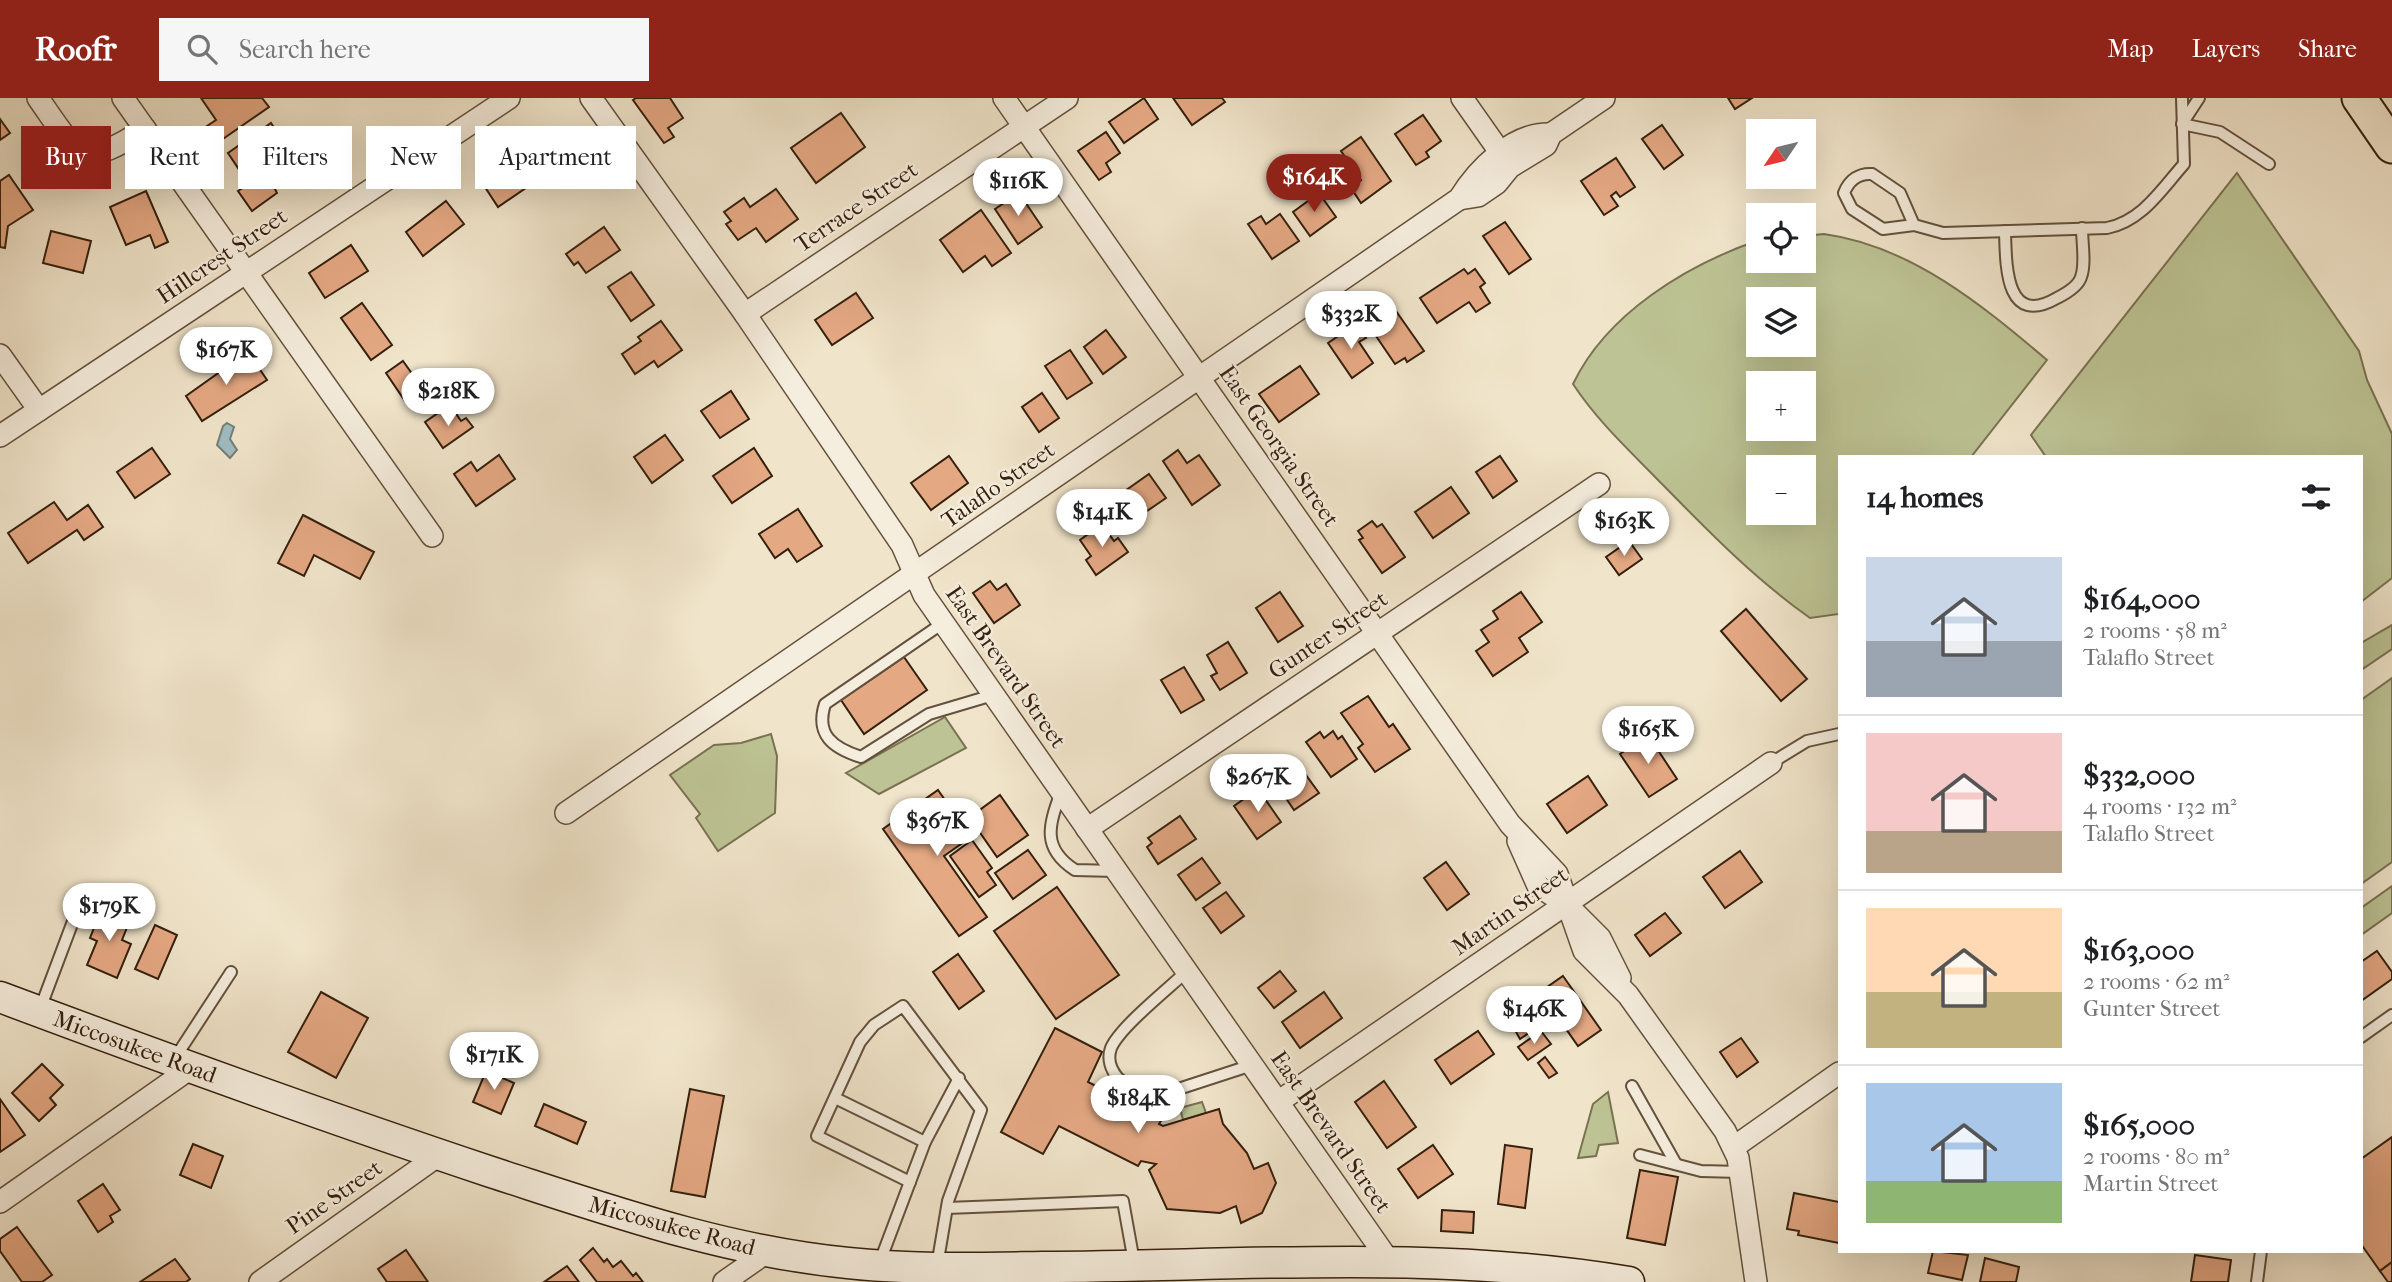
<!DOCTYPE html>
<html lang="en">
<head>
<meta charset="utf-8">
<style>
  :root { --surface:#fff; --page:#f6f6f6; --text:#202124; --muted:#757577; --line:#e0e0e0; --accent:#8f2418 }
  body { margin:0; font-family:"IM FELL French Canon",serif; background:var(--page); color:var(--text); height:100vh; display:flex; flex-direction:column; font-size:26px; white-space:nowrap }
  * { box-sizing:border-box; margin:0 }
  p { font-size:23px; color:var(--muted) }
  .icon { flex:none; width:38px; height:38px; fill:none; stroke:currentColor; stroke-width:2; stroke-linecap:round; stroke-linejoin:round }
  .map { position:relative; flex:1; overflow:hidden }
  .drawer { position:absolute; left:1838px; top:357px; width:525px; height:798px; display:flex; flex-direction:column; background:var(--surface); border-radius:0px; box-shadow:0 7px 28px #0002 }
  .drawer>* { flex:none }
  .top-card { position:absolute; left:21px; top:28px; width:665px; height:63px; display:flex; gap:14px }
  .needle { width:46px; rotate:235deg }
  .buttons { position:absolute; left:1746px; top:21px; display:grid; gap:14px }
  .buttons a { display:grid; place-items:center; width:70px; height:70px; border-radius:0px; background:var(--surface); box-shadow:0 7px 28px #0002; font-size:35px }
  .price { position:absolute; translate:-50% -60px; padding:0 16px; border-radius:24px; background:#fff; color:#222; font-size:23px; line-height:46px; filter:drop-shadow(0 2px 4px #0008) }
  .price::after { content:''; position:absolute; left:50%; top:42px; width:21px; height:16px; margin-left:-10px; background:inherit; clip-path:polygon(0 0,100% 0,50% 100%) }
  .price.on { background:var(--accent); color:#fff }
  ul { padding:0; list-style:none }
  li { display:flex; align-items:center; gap:21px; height:175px; padding:0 28px }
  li+li { border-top:2px solid var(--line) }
  li span { display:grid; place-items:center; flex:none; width:196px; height:140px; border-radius:0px; color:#555 }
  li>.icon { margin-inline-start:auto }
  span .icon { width:84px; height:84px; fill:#fffc; stroke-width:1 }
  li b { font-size:30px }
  h2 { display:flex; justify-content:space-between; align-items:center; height:84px; padding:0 28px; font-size:30px }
  .tag { padding:0 24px; border-radius:0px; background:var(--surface); box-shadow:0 7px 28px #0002; font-size:24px; line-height:63px }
  .tag.on { background:var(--accent); color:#fff }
  header { display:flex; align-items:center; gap:42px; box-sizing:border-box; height:98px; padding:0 35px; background:var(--accent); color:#fff }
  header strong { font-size:33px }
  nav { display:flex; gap:38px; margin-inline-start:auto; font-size:24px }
  .search { width:490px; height:63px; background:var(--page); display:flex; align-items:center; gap:18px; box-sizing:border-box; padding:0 24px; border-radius:0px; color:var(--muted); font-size:26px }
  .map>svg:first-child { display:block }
  .green { fill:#bdc394; stroke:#797251; stroke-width:2; fill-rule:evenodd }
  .water { fill:#9fbcc1; stroke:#757e79; stroke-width:2 }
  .building { fill:#e4a883; stroke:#35200e; stroke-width:2 }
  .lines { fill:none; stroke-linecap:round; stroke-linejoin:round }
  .lane-casing { stroke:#64513d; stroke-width:14 }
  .street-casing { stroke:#64513d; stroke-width:24 }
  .secondary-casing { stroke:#35200e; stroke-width:33 }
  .primary-casing { stroke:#35200e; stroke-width:37 }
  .lane { stroke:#f5eddd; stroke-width:10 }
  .street { stroke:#f5eddd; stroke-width:21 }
  .secondary { stroke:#f5eddd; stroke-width:30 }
  .primary { stroke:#f0e4ca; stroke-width:33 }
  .labels { text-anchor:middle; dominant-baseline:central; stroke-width:5; stroke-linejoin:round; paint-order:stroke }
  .street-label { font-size:23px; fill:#35200e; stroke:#f5eddd }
</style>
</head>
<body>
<header>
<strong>Roofr</strong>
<div class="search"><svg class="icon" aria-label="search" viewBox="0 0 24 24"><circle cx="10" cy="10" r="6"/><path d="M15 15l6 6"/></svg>Search here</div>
<nav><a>Map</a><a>Layers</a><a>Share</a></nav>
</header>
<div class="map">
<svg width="2392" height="1184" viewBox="0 0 2392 1184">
  <rect width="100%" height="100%" fill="#f0e4ca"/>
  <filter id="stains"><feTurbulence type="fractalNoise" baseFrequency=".00286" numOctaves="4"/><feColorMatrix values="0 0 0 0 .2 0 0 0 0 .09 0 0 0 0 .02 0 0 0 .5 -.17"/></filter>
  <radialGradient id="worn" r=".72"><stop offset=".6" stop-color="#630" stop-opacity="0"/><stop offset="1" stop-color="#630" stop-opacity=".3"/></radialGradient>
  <!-- green -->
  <g class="green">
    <polygon points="2237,75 2359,253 2367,282 2392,336 2392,480 2361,504 2361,359 2046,359 2031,337"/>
    <path d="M 1824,136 C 1911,148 1982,207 2047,262 L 1971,359 L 1839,359 L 1839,516 L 1810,520 C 1755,481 1710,435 1662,386 C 1631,354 1598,324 1573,286 C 1607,215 1687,167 1759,142 L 1759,163 L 1804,163 L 1804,138 ZM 1804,201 L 1804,247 L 1759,247 L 1759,201 ZM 1804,285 L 1804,331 L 1759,331 L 1759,285 ZM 1804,369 L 1804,415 L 1759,415 L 1759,369 Z"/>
    <polygon points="2392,527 2392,551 2361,572 2361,545"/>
    <polygon points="2392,580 2392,764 2361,786 2361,602"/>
    <polygon points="945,619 966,650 879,696 846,675"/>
    <polygon points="771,636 777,658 775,715 718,753 696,720 700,716 670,677 714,647 741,645"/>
    <polygon points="2392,788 2392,815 2361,837 2361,810"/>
    <polygon points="1608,994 1618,1045 1599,1047 1596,1058 1578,1060 1593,1006"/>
    <polygon points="1202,1004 1206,1015 1183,1022 1180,1010"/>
  </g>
  <!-- water -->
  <polygon class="water" points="227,325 234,329 230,341 237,352 230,360 217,347 223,328"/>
  <!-- building -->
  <g class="building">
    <polygon points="201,0 262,0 269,9 210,50 198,34 216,22"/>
    <polygon points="636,0 670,0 683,20 668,30 674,39 664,45 633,2"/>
    <polygon points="1144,0 1158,21 1124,45 1109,24"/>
    <polygon points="1173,0 1222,0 1225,4 1192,27"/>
    <polygon points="1728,0 1752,0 1735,11"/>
    <polygon points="841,15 865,49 816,85 791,50"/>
    <polygon points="1423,17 1441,43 1426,54 1429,59 1416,67 1395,36"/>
    <polygon points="0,21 10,35 0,42"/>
    <polygon points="271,25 303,72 275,91 277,95 252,113 238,93 249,86 242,76 249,71 245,65 238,70 228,55"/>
    <polygon points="1662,27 1683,57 1664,71 1642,41"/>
    <polygon points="535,34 558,68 498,109 481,83 500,70 498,67 520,51 517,46"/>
    <polygon points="1106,34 1120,55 1106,65 1111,74 1099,82 1078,53"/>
    <polygon points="1361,39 1391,83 1361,105 1351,90 1361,82 1341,53"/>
    <polygon points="1616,60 1635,89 1620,99 1616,94 1611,98 1618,108 1604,117 1581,83"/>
    <polygon points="9,77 33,112 8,128 5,150 0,149 0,83"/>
    <polygon points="776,91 798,121 766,144 756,130 738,142 726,126 731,123 724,114 744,100 750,109"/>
    <polygon points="146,93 168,144 155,150 150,137 126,147 110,109"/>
    <polygon points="1019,95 1042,129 1018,146 995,111"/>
    <polygon points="1319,95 1336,119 1310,138 1293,114"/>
    <polygon points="446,103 464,126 423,158 406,134"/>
    <polygon points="981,112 1011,155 992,168 985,158 963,174 940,142"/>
    <polygon points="1280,116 1299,143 1272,161 1248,126 1261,118 1266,126"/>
    <polygon points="1505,124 1531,161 1509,176 1483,138"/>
    <polygon points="604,129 620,152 586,175 578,164 574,167 566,156"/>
    <polygon points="51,133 91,143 83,175 43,165"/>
    <polygon points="351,147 368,173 325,200 309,175"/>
    <polygon points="1464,171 1468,176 1475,171 1485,185 1480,189 1490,205 1476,214 1469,204 1437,225 1420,200"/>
    <polygon points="631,174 654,207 631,223 608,189"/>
    <polygon points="856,195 873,220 832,247 815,222"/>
    <polygon points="362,205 392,247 371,262 341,220"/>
    <polygon points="1386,213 1389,217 1396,213 1424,253 1407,264 1405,260 1395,266 1374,235 1382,230 1376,221"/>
    <polygon points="661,223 682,252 658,269 654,263 635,276 622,256 641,243 638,239"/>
    <polygon points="1356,226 1366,240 1359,244 1373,265 1352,280 1328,245"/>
    <polygon points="1106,232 1126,259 1103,276 1084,249"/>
    <polygon points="1070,252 1092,285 1067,301 1045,268"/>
    <polygon points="248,254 267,282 202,323 186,298"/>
    <polygon points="403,263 418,284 422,281 429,291 407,306 386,275"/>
    <polygon points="1300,268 1319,296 1279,324 1259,296"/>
    <polygon points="731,293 749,321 720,340 701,313"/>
    <polygon points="1042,295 1059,320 1039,334 1022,309"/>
    <polygon points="441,313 446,320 455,314 461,323 466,320 473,329 443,350 425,324"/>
    <polygon points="665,337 683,362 652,385 634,359"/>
    <polygon points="152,350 170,376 135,400 117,374"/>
    <polygon points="754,350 772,378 732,405 713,378"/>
    <polygon points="1178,352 1187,365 1199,357 1220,387 1192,407 1163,363"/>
    <polygon points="499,357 515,381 476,408 454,376 471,364 477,373"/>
    <polygon points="949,358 968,385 931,412 911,385"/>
    <polygon points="1500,358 1517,383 1493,400 1476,374"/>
    <polygon points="1149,376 1166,400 1131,424 1115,400"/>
    <polygon points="1451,389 1469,415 1433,440 1415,414"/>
    <polygon points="54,404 67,422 88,407 103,429 84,442 77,432 28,465 8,435"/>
    <polygon points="798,411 822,448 797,464 788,451 775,460 759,436"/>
    <polygon points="303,417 374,454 360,481 314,457 304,478 278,465"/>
    <polygon points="1372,423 1377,429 1382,426 1405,459 1382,475 1359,442 1363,440 1358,433"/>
    <polygon points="1102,426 1114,443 1118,440 1128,454 1096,477 1086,462 1091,458 1080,442"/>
    <polygon points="1629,443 1642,461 1619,477 1606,459"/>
    <polygon points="990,483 997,492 1006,486 1020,507 994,525 973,495"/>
    <polygon points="1280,494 1303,528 1278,544 1256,510"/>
    <polygon points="1521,494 1542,524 1519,540 1528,554 1493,578 1476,553 1489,544 1481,532 1498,521 1493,513"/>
    <polygon points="1746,511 1807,581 1781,603 1721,533"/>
    <polygon points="1228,544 1247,575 1220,592 1211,578 1217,575 1207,557"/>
    <polygon points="904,559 927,592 864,636 841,602"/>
    <polygon points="1184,569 1204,602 1181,615 1161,582"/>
    <polygon points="1368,598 1389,629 1393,626 1410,651 1375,674 1358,650 1363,646 1341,615"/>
    <polygon points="1333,633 1338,641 1342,638 1357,661 1331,679 1306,644 1320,634 1324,640"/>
    <polygon points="1648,637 1677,681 1649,699 1620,656"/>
    <polygon points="1295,662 1319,695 1294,712 1269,675 1282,666 1285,670"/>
    <polygon points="1588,678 1607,707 1567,735 1547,706"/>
    <polygon points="1258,691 1281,724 1257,741 1234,708"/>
    <polygon points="938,692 971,739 944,758 987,819 959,838 883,731"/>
    <polygon points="1000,697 1028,737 997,759 974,726 982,721 977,714"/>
    <polygon points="1180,718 1196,741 1158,766 1147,749 1152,745 1148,740"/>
    <polygon points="972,742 992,770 987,774 996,787 979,799 950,758"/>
    <polygon points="1028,752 1046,777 1013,801 995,775"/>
    <polygon points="1740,753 1762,784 1725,810 1703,779"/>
    <polygon points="1202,760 1220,785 1196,802 1178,777"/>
    <polygon points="1446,764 1469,796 1447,812 1424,780"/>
    <polygon points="1057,789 1119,877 1056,921 994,833"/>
    <polygon points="1226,794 1244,818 1221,835 1203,810"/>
    <polygon points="102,810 130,822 122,842 131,846 117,880 87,867 97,843 90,840"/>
    <polygon points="1665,815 1681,835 1650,858 1635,837"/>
    <polygon points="155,827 177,837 158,881 135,871"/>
    <polygon points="2377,853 2392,874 2392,881 2361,903 2361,864"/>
    <polygon points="958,856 984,893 959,911 933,874"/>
    <polygon points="1280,873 1296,893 1274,910 1258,890"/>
    <polygon points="1563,878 1601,932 1578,948 1540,894"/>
    <polygon points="321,894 368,920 336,980 288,954"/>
    <polygon points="1324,894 1342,920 1300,950 1282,924"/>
    <polygon points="1530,900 1546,923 1520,941 1506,916"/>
    <polygon points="1055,930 1102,954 1088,984 1162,1021 1159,1026 1163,1028 1219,1011 1223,1026 1247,1055 1254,1071 1268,1065 1276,1085 1262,1115 1241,1125 1236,1108 1220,1115 1167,1111 1149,1072 1156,1066 1141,1063 1138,1068 1059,1028 1043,1056 1001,1034"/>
    <polygon points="1478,933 1494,956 1451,986 1435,962"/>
    <polygon points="1541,933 1551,946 1528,962 1518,949"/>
    <polygon points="1741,940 1758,964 1737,979 1720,954"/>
    <polygon points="1545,959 1557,975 1549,980 1538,965"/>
    <polygon points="42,966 63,987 50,1000 56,1007 39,1023 12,995"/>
    <polygon points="486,973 514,985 501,1016 473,1004"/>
    <polygon points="1384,983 1416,1029 1387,1050 1355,1004"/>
    <polygon points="690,991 724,998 705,1099 671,1093"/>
    <polygon points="0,1001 25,1037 0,1054"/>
    <polygon points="544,1006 586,1024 577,1046 535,1028"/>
    <polygon points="2392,1039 2392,1164 2380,1173 2361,1146 2361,1061"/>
    <polygon points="193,1046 223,1058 211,1090 180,1077"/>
    <polygon points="1433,1047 1453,1076 1418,1100 1398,1071"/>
    <polygon points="1505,1047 1532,1051 1525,1110 1498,1106"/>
    <polygon points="1640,1072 1678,1079 1665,1147 1627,1140"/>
    <polygon points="103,1086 120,1112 110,1118 113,1124 98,1134 78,1103"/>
    <polygon points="1794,1095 1839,1104 1839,1145 1798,1137 1799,1133 1787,1131"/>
    <polygon points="1442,1112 1474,1114 1473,1135 1441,1133"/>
    <polygon points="17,1129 52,1177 42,1184 22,1184 0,1153 0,1141"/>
    <polygon points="593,1150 604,1164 607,1161 613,1169 621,1163 633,1178 636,1175 643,1184 597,1184 580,1162"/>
    <polygon points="406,1152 428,1184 387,1184 378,1171"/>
    <polygon points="1933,1153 1968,1157 1962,1182 1928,1175"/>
    <polygon points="2195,1157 2231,1162 2228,1184 2191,1184"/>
    <polygon points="1985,1160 2019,1169 2016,1184 1980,1184"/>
    <polygon points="175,1161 190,1181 186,1184 140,1184"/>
    <polygon points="2392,1164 2392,1184 2388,1184 2380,1173"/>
    <polygon points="567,1168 579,1184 544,1184"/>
  </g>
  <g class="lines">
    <defs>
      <g id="lane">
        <polyline points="2199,0 2182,26 2220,34 2269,66"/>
        <path d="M 1914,127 L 1900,95 L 1872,76 C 1859,75 1849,82 1844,95 L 1852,111 L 1883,131 L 1914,127 L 1943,135 L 2107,130 C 2142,123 2161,92 2184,66 L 2182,0"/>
        <path d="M 2005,133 C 2006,167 2005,230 2057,200 C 2065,196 2078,189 2081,179 C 2086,166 2082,145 2082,130"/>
        <path d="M 943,525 L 825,606 C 815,637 833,650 861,659 L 929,616 L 993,597"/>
        <polyline points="1771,665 1807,643 1839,636"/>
        <path d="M 1061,694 C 1049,727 1041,750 1075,772 L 1116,773"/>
        <path d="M 1187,873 C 1168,891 1120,929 1111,950 C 1107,961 1111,972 1118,980 C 1130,992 1147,995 1163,996 L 1252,967"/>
        <polyline points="40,911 81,802"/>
        <polyline points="2361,939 2392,917"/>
        <polyline points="175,960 231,874"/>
        <polyline points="1632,988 1676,1066"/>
        <polyline points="835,1000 925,1044"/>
        <polyline points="1640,1057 1701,1073 1740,1074"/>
        <polyline points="910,1084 817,1038 860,944 874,927 903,908 981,1012 948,1103 937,1168"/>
        <polyline points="947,1110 1123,1103 1134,1164"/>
        <polyline points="879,1166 925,1044 959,980"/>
        <polyline points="2257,1184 2261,1153"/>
      </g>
      <g id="street">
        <path d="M 38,0 C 78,57 80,73 145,31"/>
        <polyline points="123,0 432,438"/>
        <polyline points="591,0 745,216 902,447 924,497 1389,1163"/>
        <polyline points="1004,0 1510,726 1557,776 1584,853 1628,897 1725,1033 1738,1060 1756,1184"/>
        <polyline points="1462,0 1507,64"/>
        <polyline points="1459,101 1478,98 1497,85 1510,69 1546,47 1551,36 1604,0"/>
        <polyline points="745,216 1067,0"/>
        <polyline points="0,257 39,312"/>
        <polyline points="0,338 509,0"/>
        <path d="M 566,715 L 1459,101 C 1477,72 1513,34 1551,36"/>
        <polyline points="1087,731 1599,386"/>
        <polyline points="1518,743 1538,788 1566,806 1600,840 1620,880"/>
        <polyline points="1278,1004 1771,665"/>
        <polyline points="1734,1049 1839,975"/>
        <polyline points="0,1104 191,970"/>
        <polyline points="260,1184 439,1057"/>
        <polyline points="724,1184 767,1154"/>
      </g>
      <path id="secondary" d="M 0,899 C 163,960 326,1019 491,1074 C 609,1112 724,1153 848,1165 C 913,1172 977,1170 1042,1169 C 1239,1168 1433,1151 1629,1184"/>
      <polyline id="primary" points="2359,0 2392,48"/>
    </defs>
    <!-- lane casing -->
    <use href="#lane" class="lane-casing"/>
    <!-- street casing -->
    <use href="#street" class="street-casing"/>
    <!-- secondary casing -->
    <use href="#secondary" class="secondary-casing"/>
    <!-- primary casing -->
    <use href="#primary" class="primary-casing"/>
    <!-- lane -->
    <use href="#lane" class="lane"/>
    <!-- street -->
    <use href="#street" class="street"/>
    <!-- secondary -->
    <use href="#secondary" class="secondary"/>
    <!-- primary -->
    <use href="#primary" class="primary"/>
  </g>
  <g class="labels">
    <!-- street labels -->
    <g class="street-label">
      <text transform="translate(856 109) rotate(-34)">Terrace Street</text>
      <text transform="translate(222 158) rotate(-34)">Hillcrest Street</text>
      <text transform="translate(1279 348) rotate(55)">East Georgia Street</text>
      <text transform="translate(998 387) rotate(-35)">Talaflo Street</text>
      <text transform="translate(1328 537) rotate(-34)">Gunter Street</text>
      <text transform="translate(1006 569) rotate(55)">East Brevard Street</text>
      <text transform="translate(1510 813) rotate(-35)">Martin Street</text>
      <text transform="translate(135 949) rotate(20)">Miccosukee Road</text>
      <text transform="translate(1331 1034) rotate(55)">East Brevard Street</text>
      <text transform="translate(334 1099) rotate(-35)">Pine Street</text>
      <text transform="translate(672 1128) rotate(15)">Miccosukee Road</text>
    </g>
  </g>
  <rect width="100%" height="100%" filter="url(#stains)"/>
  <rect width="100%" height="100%" fill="url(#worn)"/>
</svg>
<div class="buttons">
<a><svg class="needle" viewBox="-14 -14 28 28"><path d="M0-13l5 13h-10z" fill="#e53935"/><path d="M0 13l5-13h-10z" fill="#757577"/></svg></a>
<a><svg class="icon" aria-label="locate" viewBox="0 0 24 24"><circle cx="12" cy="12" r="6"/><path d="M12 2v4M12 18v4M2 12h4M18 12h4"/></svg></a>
<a><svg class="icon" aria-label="layers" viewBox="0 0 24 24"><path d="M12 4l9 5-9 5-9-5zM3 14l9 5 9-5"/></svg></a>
<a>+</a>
<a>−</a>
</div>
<b class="price on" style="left:1314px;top:116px">$164K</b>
<b class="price" style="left:1018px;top:120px">$116K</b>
<b class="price" style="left:1351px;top:253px">$332K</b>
<b class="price" style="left:226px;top:289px">$167K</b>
<b class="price" style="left:448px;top:330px">$218K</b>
<b class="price" style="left:1102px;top:451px">$141K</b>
<b class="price" style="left:1624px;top:460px">$163K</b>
<b class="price" style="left:1648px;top:668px">$165K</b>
<b class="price" style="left:1258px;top:716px">$267K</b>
<b class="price" style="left:937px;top:760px">$367K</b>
<b class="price" style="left:109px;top:845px">$179K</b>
<b class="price" style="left:1534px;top:948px">$146K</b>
<b class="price" style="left:494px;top:994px">$171K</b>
<b class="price" style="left:1138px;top:1037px">$184K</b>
<div class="top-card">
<a class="tag on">Buy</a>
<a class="tag">Rent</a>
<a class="tag">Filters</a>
<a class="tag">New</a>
<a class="tag">Apartment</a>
</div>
<section class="drawer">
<h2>14 homes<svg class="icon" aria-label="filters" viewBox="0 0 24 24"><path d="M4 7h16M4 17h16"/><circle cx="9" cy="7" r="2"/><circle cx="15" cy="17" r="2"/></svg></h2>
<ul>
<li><span style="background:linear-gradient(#c9d6e8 60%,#9aa5b1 0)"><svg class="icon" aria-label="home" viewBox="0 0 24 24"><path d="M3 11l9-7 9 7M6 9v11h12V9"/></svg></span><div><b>$164,000</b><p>2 rooms · 58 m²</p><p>Talaflo Street</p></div></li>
<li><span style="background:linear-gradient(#f6c9c9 70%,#b9a48a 0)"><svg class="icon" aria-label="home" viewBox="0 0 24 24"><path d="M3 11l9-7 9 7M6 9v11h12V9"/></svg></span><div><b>$332,000</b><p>4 rooms · 132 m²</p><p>Talaflo Street</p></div></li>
<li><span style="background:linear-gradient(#ffd9b3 60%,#c2b280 0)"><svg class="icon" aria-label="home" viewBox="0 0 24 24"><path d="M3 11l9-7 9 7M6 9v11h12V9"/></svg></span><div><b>$163,000</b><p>2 rooms · 62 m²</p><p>Gunter Street</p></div></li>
<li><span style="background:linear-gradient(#a9c7e8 70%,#8fb573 0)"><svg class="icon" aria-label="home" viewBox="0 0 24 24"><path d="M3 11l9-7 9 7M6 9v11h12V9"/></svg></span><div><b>$165,000</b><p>2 rooms · 80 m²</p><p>Martin Street</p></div></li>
</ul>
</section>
</div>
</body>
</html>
